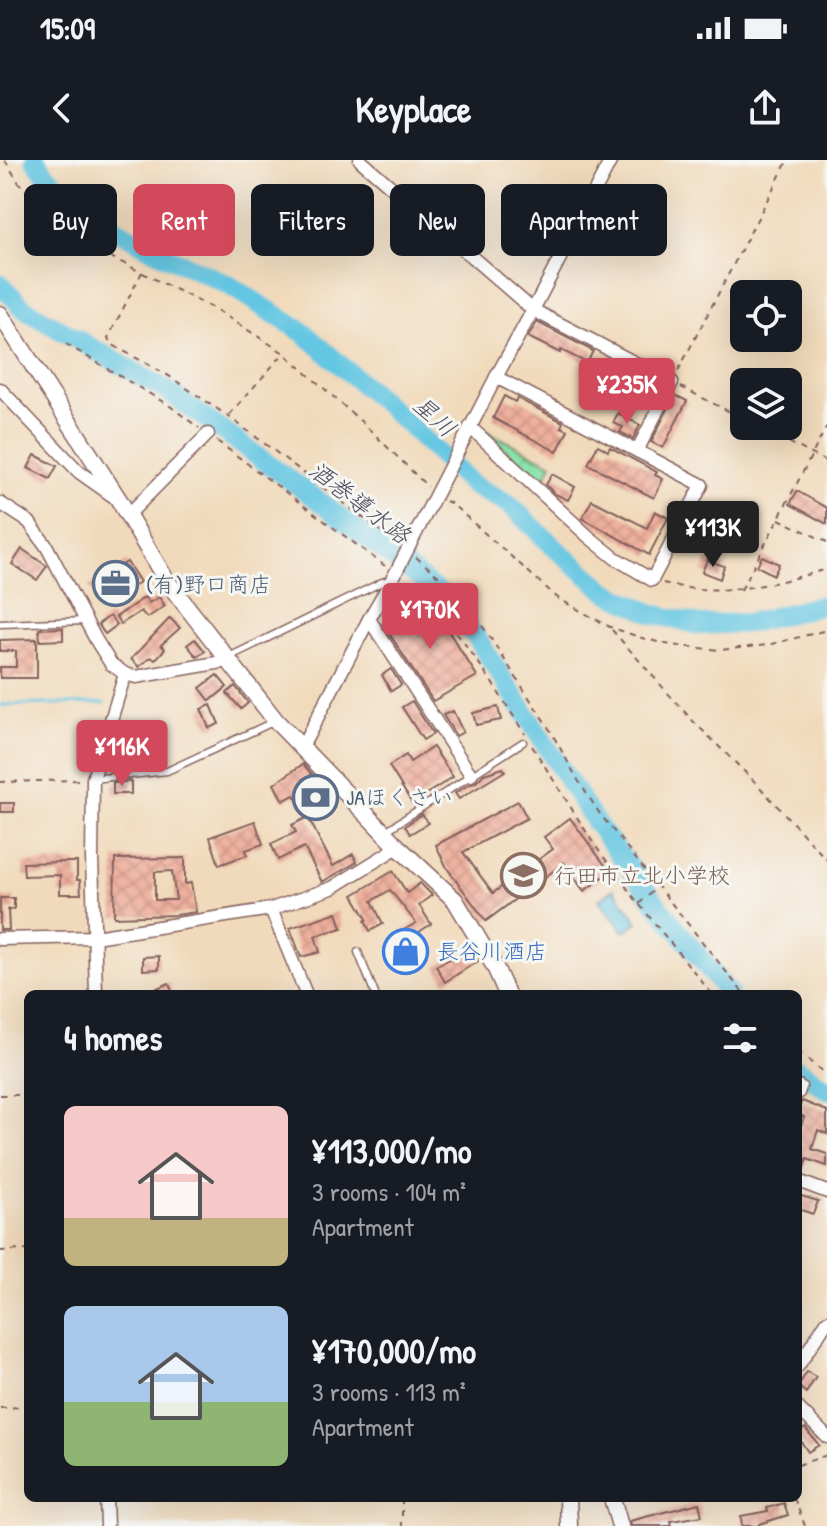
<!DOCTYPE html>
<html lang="en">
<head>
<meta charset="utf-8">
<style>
  :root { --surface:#171b24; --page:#20242c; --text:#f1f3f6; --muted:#9ea1a6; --accent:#d1495b }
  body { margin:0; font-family:"Patrick Hand","Klee One",sans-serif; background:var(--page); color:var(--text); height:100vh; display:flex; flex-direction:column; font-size:30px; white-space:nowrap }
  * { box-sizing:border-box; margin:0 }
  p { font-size:26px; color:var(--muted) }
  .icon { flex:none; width:44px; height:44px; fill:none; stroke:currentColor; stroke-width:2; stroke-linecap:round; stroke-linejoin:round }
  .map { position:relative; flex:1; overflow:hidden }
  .sheet { position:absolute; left:24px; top:830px; width:778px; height:512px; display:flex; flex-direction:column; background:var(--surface); border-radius:12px; box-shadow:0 8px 32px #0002 }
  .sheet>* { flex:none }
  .guide { position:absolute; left:24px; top:24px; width:780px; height:72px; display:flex; gap:16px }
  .buttons { position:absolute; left:730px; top:120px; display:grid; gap:16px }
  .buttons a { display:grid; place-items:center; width:72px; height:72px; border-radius:12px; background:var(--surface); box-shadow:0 8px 32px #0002; font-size:40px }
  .price { position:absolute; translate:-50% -68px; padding:0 18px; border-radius:8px; background:var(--accent); color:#fff; font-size:26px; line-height:52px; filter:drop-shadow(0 2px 4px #0008) }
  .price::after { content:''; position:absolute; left:50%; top:48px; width:24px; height:18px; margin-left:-12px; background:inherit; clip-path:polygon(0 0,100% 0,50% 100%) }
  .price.active { background:#222; color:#fff }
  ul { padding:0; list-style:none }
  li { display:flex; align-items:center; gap:24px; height:200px; padding:0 40px }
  li span { display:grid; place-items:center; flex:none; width:224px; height:160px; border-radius:12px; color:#555 }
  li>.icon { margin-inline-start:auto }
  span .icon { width:96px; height:96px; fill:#fffc; stroke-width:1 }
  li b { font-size:34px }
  h2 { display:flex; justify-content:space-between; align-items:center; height:96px; padding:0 40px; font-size:34px }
  .tag { padding:0 28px; border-radius:12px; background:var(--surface); box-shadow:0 8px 32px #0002; font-size:28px; line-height:72px }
  .tag.active { background:var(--accent); color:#fff }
  .status { display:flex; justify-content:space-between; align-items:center; height:56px; padding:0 40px; background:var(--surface); direction:ltr }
  .status svg { height:22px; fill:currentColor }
  header { display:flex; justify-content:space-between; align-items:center; height:104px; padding:0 40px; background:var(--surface); font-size:36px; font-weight:700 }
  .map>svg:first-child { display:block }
  .park { fill:url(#park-crowns); stroke:#688069; stroke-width:2 }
  .water { fill:#64c6e2; stroke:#577286; stroke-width:2 }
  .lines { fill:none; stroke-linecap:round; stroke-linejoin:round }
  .stream { stroke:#64c6e2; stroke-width:3 }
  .river { stroke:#64c6e2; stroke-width:20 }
  .building { fill:url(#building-cross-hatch); fill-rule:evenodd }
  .service-casing { stroke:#84605d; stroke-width:9 }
  .minor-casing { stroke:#84605d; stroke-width:15 }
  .tertiary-casing { stroke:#84605d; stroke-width:19 }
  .path { stroke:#84605d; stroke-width:2; stroke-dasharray:6 6; stroke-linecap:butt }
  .service { stroke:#fff; stroke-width:6 }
  .minor { stroke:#fff; stroke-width:12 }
  .tertiary { stroke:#fff; stroke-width:16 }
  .labels { text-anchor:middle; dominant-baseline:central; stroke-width:6; stroke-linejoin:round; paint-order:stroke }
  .service-label { font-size:22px; fill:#4e5e75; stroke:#f6f6f2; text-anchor:start }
  .education-label { font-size:22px; fill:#785e54; stroke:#f6f6f2; text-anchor:start }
  .shop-label { font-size:22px; fill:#366cbe; stroke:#f6f6f2; text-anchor:start }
  .water-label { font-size:24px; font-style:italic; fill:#525162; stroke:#f6f6f2 }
</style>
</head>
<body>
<div class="status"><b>15:09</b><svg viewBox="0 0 49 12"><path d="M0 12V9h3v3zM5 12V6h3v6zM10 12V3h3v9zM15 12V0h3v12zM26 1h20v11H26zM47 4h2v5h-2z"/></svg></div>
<header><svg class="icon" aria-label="back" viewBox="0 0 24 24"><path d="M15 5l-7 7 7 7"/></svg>Keyplace<svg class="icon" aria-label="share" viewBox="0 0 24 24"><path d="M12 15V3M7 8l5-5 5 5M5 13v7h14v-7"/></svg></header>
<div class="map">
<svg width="827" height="1366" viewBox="0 0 827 1366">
  <defs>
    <pattern id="park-crowns" width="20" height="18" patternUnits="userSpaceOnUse" patternTransform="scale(2)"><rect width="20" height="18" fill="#86e1a7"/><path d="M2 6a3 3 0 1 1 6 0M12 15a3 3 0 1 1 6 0" fill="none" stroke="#75c190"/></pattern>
    <pattern id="building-cross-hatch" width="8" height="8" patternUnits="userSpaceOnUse" patternTransform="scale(2)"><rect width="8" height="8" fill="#efb09e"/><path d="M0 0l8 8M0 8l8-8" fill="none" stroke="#ce9788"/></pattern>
  </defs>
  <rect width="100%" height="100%" fill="#f6f6f2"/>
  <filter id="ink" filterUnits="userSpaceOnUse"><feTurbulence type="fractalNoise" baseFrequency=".0125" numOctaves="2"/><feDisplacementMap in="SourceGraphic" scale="16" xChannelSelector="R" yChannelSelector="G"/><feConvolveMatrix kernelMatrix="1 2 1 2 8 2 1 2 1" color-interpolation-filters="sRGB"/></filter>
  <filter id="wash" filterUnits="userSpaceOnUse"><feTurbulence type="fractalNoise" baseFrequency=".006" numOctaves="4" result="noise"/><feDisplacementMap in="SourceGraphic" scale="32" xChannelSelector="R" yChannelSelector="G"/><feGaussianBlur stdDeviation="1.8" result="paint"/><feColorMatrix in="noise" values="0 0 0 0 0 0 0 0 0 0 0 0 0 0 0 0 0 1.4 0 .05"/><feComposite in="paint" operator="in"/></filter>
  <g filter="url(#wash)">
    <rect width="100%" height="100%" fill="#f1dabb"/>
    <!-- park -->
    <polygon class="park" points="483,269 552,304 542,323"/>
    <!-- water -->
    <polygon class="water" points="614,729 638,762 624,772 599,740"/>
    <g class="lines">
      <!-- stream -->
      <polyline class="stream" points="0,545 104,543"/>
      <!-- river -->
      <g class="river">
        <polyline points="35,0 48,17 85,52 157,92 229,125 304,173 410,266 472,325 509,344 554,387 607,432 653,454 700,465 749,463 827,444"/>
        <polyline points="0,123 21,146 43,160 166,230 315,338 442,435 476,477 593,659 653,739 729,834"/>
        <polyline points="798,909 827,930"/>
      </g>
    </g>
    <g id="blocks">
      <!-- building -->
      <g class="building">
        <polygon points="537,162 593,191 587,203 561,190 560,193 528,177"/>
        <polygon points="675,235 687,241 663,288 651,282"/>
        <polygon points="504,236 515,242 517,238 563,262 561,267 568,270 557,292 493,258"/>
        <polygon points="618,253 640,265 633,279 620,272 623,267 613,263"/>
        <polygon points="598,285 608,291 610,287 657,312 655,315 663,319 654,338 588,304"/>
        <polygon points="35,295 57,306 50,319 28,308"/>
        <polygon points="552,314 575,327 568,340 555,334 546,325"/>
        <polygon points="797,331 827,348 827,364 790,344"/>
        <polygon points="592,340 647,368 655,351 668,358 649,395 582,358"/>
        <polygon points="22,389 47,406 37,420 12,404"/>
        <polygon points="762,396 779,404 774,415 757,406"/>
        <polygon points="707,400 724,406 720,419 702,412"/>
        <polygon points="127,402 140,422 102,446 89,427"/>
        <polygon points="145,437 149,443 159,437 165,446 147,458 141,451 121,464 116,457"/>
        <polygon points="421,442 434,459 436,458 442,468 445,466 477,516 433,541 383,464"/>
        <polygon points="110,456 117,465 105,474 98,464"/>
        <polygon points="170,458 180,468 161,485 165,489 155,500 151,497 139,507 131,499"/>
        <polygon points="63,468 63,480 40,481 39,469"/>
        <polygon points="37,479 37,518 0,518 0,507 16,507 16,491 0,491 0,480"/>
        <polygon points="195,479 205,491 197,497 187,485"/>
        <polygon points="391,509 401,525 391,531 382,515"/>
        <polygon points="217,515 227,527 210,541 200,528"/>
        <polygon points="235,526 248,543 241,549 227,533"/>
        <polygon points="412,541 433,574 423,580 402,547"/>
        <polygon points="211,545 219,564 209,568 201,549"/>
        <polygon points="498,547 501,560 476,565 473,553"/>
        <polygon points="453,551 463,572 456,576 443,555"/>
        <polygon points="433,587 453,617 412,643 389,606 406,595 410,602"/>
        <polygon points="142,588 144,601 124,605 121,592"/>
        <polygon points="303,604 322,626 323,625 333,635 306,653 294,635 283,641 274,624"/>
        <polygon points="503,608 505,611 459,639 455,633 470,624 475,623 484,614"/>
        <polygon points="131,621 131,634 113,634 113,623"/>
        <polygon points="518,641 527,658 463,692 493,733 553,689 544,677 570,658 610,712 584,731 564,703 486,761 447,708 436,685"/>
        <rect x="0" y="643" width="14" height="9"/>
        <polygon points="422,654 428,663 410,674 405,666"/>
        <polygon points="308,657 333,706 353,694 357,702 322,722 304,687 278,700 271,684 296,672 292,665"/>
        <polygon points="255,661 263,684 246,690 247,695 219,705 210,677"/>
        <path d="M 185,698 L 185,724 L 191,723 L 196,752 L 176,755 L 114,757 L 115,699 ZM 172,711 L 176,740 L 155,740 L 155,712 Z"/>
        <polygon points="66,702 77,702 77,720 80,720 81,734 60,734 60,715 24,716 23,703"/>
        <polygon points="393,711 407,733 420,723 432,735 419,745 431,764 419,772 421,776 409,782 402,771 416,763 390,730 372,741 383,764 370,771 365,761 367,759 353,735"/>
        <polygon points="0,738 14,738 14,749 8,749 9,770 0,770"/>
        <polygon points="337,752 342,768 315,776 320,792 301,797 290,768"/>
        <polygon points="406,781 415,796 407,801 398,786"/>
        <polygon points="470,789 478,801 445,822 436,806 451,798 452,800"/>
        <polygon points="159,796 159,809 143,810 143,797"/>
        <polygon points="169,823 173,834 143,834"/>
        <polygon points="802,941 827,951 827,974 818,970 812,989 827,994 827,1006 807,999 802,1013 798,1012 798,974 804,957 798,954 798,949"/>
        <polygon points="798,1035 818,1041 813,1054 798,1049"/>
        <polygon points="807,1212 816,1217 806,1233 798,1226"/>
        <polygon points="805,1268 819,1285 808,1292 798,1277 798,1273"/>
        <polygon points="699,1343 702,1356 671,1361 672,1366 631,1366 630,1361"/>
        <polygon points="784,1343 788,1355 759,1364 759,1366 742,1366 741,1356 768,1351 767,1348"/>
      </g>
    </g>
  </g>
  <g filter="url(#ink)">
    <use href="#blocks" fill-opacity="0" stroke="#84605d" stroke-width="2"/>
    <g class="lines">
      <defs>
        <g id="service">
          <polyline points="0,464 86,461"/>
          <polyline points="230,499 233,495 382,422 391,420"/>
          <polyline points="93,619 167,611 273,562"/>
          <polyline points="384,672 523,582"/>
          <polyline points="358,792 375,834"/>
        </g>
        <g id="minor">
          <polyline points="360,0 533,150 611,0"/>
          <polyline points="0,229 79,312 113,336"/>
          <polyline points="470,267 589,377 615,398 652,420 702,325 496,217"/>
          <polyline points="0,343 29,362 47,387 96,480 111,504 125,514 136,517 228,501"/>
          <polyline points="128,355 208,274"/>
          <polyline points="369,459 471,615"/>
          <polyline points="302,587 369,459 395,414 496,217 533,150 672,222 637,291"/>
          <polyline points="271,749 306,834"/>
          <polyline points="0,779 95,777 271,749 332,728 398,687"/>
          <polyline points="96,834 92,697 93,619 125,514"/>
          <polyline points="798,926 800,927 798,933"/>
          <polyline points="798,1021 827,1032"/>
          <polyline points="798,1206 827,1161"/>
          <polyline points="798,1248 827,1277"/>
          <polyline points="106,1338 107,1366"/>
        </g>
        <g id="tertiary">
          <polyline points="0,154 119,340 166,420 276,561 398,687 455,740 495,807 507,834"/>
          <polyline points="568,1338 569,1366"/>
          <polyline points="612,1338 620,1366"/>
        </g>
      </defs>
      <!-- service casing -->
      <use href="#service" class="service-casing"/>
      <!-- minor casing -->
      <use href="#minor" class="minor-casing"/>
      <!-- tertiary casing -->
      <use href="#tertiary" class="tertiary-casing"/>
      <!-- path -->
      <g class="path">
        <polyline points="5,0 19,23 62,64 111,97 218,151 284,193 364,264 428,327"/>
        <polyline points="142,112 108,178 111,184 169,216 232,259 398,384"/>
        <polyline points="66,184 170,246 199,268"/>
        <polyline points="678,211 788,0"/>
        <polyline points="681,227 744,259"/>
        <polyline points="229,255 283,194"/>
        <polyline points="757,266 827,302"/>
        <polyline points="217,281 385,406"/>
        <polyline points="446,341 452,344 559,439 610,467 642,478 670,485 720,490 768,485 827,470"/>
        <polyline points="779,359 827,382"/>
        <polyline points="416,397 450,426 468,446 488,474 550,570 578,620 600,654 744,834"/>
        <path d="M 406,422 C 456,461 490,520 525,574"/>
        <path d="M 663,423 C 720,438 772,425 827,409"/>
        <polyline points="741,430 827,266"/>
        <polyline points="612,470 691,559 757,624 827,700"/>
        <polyline points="532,586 594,684 639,744 712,834"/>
        <polyline points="0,622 80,620"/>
        <polyline points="639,744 657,727"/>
        <polyline points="798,892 827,915"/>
        <polyline points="0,935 28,935"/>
        <polyline points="0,1091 28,1090"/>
        <polyline points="0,1248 28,1247"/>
        <polyline points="798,1305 827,1295"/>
        <polyline points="402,1338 402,1366"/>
        <polyline points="794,1338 805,1366"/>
      </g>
      <!-- service -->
      <use href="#service" class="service"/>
      <!-- minor -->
      <use href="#minor" class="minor"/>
      <!-- tertiary -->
      <use href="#tertiary" class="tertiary"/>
    </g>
  </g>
  <!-- icons -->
  <defs>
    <symbol id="office-ring" viewBox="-11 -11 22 22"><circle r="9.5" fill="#f6f6f2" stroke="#5c6f8a" stroke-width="1.5"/><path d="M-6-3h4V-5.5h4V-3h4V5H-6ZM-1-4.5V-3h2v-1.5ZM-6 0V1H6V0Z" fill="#5c6f8a"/></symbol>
    <symbol id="bank-ring" viewBox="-11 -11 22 22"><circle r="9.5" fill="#f6f6f2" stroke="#5c6f8a" stroke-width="1.5"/><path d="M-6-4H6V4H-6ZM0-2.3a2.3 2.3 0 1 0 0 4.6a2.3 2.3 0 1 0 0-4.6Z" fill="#5c6f8a"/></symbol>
    <symbol id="school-ring" viewBox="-11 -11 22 22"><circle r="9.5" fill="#f6f6f2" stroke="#8d6e63" stroke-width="1.5"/><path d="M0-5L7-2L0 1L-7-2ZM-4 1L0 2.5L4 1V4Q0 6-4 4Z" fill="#8d6e63"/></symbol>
    <symbol id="shop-ring" viewBox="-11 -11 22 22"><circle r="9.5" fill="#f6f6f2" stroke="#3f7fe0" stroke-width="1.5"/><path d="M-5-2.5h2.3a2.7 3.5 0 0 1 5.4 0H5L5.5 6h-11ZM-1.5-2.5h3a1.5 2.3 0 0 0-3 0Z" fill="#3f7fe0"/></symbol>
  </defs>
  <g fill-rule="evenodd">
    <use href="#office-ring" x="90" y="398" width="51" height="51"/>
    <use href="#bank-ring" x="290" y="612" width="51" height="51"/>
    <use href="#school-ring" x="498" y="690" width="51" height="51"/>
    <use href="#shop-ring" x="380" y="766" width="51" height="51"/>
  </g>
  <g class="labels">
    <!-- service labels -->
    <g class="service-label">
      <text x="146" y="424">(有)野口商店</text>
      <text x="346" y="637">JAほくさい</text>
    </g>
    <!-- education labels -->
    <g class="education-label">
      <text x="554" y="715">行田市立北小学校</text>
    </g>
    <!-- shop labels -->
    <g class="shop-label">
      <text x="437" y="791">長谷川酒店</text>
    </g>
    <!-- water labels -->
    <g class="water-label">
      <text transform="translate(435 256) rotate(42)">星川</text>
      <text transform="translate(360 342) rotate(37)">酒巻導水路</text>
    </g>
  </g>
</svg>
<div class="buttons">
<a><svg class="icon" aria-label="locate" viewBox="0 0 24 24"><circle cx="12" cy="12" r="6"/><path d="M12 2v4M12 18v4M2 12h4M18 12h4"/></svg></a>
<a><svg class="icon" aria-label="layers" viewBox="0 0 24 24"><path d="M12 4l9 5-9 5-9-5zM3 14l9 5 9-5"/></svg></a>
</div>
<b class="price" style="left:627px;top:266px">¥235K</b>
<b class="price active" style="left:713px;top:409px">¥113K</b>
<b class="price" style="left:430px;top:491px">¥170K</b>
<b class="price" style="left:122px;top:628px">¥116K</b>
<div class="guide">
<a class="tag">Buy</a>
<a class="tag active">Rent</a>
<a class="tag">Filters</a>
<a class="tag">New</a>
<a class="tag">Apartment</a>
</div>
<section class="sheet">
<h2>4 homes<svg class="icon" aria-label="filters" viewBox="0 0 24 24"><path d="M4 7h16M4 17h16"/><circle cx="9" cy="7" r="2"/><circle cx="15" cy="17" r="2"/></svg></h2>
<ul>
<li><span style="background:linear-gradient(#f6c9c9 70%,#c2b280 0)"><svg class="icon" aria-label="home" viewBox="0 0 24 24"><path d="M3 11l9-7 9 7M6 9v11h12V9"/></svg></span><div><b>¥113,000/mo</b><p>3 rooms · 104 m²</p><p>Apartment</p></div></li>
<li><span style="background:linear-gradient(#a9c7e8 60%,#8fb573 0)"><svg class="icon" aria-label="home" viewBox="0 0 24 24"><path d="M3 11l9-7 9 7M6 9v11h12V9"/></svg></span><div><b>¥170,000/mo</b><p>3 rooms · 113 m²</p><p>Apartment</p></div></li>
</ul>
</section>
</div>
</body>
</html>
